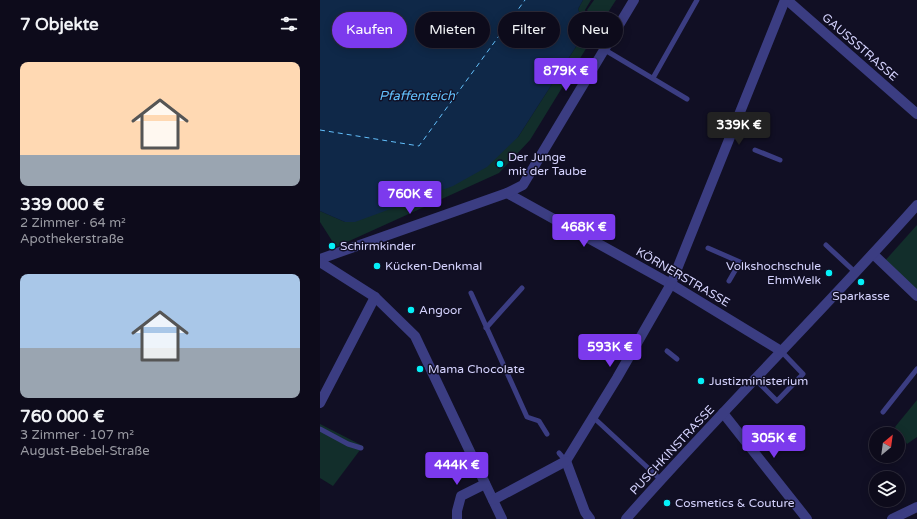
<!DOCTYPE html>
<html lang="de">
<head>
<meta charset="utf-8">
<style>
  :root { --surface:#0d0b1b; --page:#1b1928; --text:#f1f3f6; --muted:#9a9ba3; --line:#2d2b3a; --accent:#7c3aed }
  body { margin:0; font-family:"Varela Round",sans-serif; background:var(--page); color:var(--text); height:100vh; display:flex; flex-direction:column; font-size:15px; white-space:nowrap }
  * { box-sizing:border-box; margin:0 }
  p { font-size:13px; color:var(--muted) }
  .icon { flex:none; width:22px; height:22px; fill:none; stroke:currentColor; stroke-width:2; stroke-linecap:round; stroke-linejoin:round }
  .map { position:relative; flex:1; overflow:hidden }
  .sheet { display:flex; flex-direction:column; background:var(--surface); width:320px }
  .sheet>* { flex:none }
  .hud { position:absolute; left:12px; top:12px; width:380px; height:36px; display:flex; gap:8px }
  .needle { width:26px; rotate:29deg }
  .controls { position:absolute; left:549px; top:427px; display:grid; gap:8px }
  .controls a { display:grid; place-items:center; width:36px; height:36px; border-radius:50%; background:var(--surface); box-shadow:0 2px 10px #0003,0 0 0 1px var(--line); font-size:20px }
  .price { position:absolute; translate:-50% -34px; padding:0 9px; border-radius:4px; background:var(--accent); color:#fff; font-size:13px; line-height:26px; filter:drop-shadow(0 1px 2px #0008) }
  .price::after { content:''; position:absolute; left:50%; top:24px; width:12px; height:9px; margin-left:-6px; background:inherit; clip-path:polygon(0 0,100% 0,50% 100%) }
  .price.selected { background:#222; color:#fff }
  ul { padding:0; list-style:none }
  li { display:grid; align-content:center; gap:8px; height:212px; padding:0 20px }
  li span { display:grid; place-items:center; height:124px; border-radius:8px; color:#555 }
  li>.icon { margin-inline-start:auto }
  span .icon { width:72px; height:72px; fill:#fffc; stroke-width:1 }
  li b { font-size:17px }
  h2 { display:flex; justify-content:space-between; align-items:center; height:48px; padding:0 20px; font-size:17px }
  .pill { padding:0 14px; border-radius:18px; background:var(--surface); box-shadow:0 2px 10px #0003,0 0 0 1px var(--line); font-size:14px; line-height:36px }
  .pill.selected { background:var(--accent); color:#fff }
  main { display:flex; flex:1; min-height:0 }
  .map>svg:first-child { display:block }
  .green { fill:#122e2b }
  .water { fill:#0f2848 }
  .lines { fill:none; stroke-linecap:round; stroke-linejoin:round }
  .ferry { stroke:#63c0fc; stroke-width:1; stroke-dasharray:5 4; stroke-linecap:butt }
  .lane { stroke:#3b3d82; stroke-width:5 }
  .street { stroke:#3b3d82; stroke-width:10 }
  .poi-dot { fill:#05f0f8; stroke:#110f24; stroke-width:1.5 }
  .labels { text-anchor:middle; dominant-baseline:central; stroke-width:3; stroke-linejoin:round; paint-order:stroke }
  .street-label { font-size:12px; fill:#d5d3fe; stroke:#110f24 }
  .poi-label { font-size:12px; fill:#d5d3fe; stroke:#110f24; text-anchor:start }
  .water-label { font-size:13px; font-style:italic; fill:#63c0fc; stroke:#110f24 }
</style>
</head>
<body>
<main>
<section class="sheet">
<h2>7 Objekte<svg class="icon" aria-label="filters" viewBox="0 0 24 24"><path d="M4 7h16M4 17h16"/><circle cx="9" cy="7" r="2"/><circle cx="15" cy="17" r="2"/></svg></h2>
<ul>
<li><span style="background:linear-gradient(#ffd9b3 75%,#9aa5b1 0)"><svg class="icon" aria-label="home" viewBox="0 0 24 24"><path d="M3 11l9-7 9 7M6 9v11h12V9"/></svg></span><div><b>339 000 €</b><p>2 Zimmer · 64 m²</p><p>Apothekerstraße</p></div></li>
<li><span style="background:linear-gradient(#a9c7e8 60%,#9aa5b1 0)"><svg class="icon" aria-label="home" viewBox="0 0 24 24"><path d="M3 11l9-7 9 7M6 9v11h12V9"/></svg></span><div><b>760 000 €</b><p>3 Zimmer · 107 m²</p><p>August-Bebel-Straße</p></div></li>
</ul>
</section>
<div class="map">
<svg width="597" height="519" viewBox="0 0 597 519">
  <rect width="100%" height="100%" fill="#110f24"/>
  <!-- green -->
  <g class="green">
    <polygon points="263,0 271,0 265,10 275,34 210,140 179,173 16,247 0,222 0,211 25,222 198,137 266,31 258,9"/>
    <polygon points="274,0 296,0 278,28 267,10"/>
    <polygon points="597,225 597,296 563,263"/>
    <polygon points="597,400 597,437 587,444 575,427"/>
    <polygon points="0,424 43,446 13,486 0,478"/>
  </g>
  <!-- water -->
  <polygon class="water" points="0,0 263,0 258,9 266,31 198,137 167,167 133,186 35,222 25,222 0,211"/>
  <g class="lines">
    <!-- ferry -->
    <polyline class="ferry" points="0,130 99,146 205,0"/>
    <!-- lane -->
    <g class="lane">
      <polyline points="285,50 367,99"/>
      <polyline points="333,78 377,0"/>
      <polyline points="435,150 460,160"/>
      <polyline points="506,245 536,273"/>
      <polyline points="388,248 420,262 409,281"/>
      <polyline points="151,293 207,417 219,421 227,434"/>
      <polyline points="166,328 202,288"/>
      <polyline points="347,351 357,359"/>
      <polyline points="435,379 457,401 483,374 461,351"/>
      <polyline points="563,412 597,369"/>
      <polyline points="273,417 341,480"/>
      <polyline points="0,429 28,444 41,448"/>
      <polyline points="239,453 246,461"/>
    </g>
    <!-- street -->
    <g class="street">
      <polyline points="467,0 597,114"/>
      <polyline points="187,193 351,284 461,351"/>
      <polyline points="553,254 597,296"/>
      <polyline points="0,259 187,193 203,185 314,0"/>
      <polyline points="0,262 55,297 95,336 182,519"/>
      <polyline points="0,403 55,297"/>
      <polyline points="403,413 487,519"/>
      <polyline points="246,461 297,378 351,284 465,0"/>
      <polyline points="246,461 265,512 270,519"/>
      <polyline points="173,500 246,461"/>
      <polyline points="137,519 137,511 141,496 165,484"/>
      <path d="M 306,519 C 400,412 502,312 597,205"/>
      <polyline points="572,519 597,507"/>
    </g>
  </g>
  <!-- markers -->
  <g class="poi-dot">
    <circle cx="180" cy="164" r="4"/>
    <circle cx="12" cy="246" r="4"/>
    <circle cx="57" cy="266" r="4"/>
    <circle cx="509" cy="273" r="4"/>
    <circle cx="541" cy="282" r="4"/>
    <circle cx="91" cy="310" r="4"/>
    <circle cx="100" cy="369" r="4"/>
    <circle cx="381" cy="381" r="4"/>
    <circle cx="347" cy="503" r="4"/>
  </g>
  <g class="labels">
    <!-- street labels -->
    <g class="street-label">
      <text transform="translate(540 47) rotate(41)">GAUSSSTRASSE</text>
      <text transform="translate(363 277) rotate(30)">KÖRNERSTRASSE</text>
      <text transform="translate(352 450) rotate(-47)">PUSCHKINSTRASSE</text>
    </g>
    <!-- poi labels -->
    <g class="poi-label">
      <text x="188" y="157">Der Junge<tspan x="188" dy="14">mit der Taube</tspan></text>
      <text x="20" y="246">Schirmkinder</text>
      <text x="65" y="266">Kücken-Denkmal</text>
      <text x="501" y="266" text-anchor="end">Volkshochschule<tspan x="501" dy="14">EhmWelk</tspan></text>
      <text x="541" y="296" text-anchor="middle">Sparkasse</text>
      <text x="99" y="310">Angoor</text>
      <text x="108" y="369">Mama Chocolate</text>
      <text x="389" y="381">Justizministerium</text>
      <text x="355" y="503">Cosmetics &amp; Couture</text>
    </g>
    <!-- water labels -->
    <g class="water-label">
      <text x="97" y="96">Pfaffenteich</text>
    </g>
  </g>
</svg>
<div class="controls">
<a><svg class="needle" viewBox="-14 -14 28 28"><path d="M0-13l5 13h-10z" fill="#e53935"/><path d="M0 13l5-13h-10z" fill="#9a9ba3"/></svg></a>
<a><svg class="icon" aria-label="layers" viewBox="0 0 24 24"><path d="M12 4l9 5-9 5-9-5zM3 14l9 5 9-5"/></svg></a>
</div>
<b class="price" style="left:246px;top:92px">879K €</b>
<b class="price selected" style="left:419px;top:146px">339K €</b>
<b class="price" style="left:90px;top:215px">760K €</b>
<b class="price" style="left:264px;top:248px">468K €</b>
<b class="price" style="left:290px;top:368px">593K €</b>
<b class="price" style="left:454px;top:459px">305K €</b>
<b class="price" style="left:137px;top:486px">444K €</b>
<div class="hud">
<a class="pill selected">Kaufen</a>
<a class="pill">Mieten</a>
<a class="pill">Filter</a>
<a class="pill">Neu</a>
</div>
</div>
</main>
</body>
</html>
